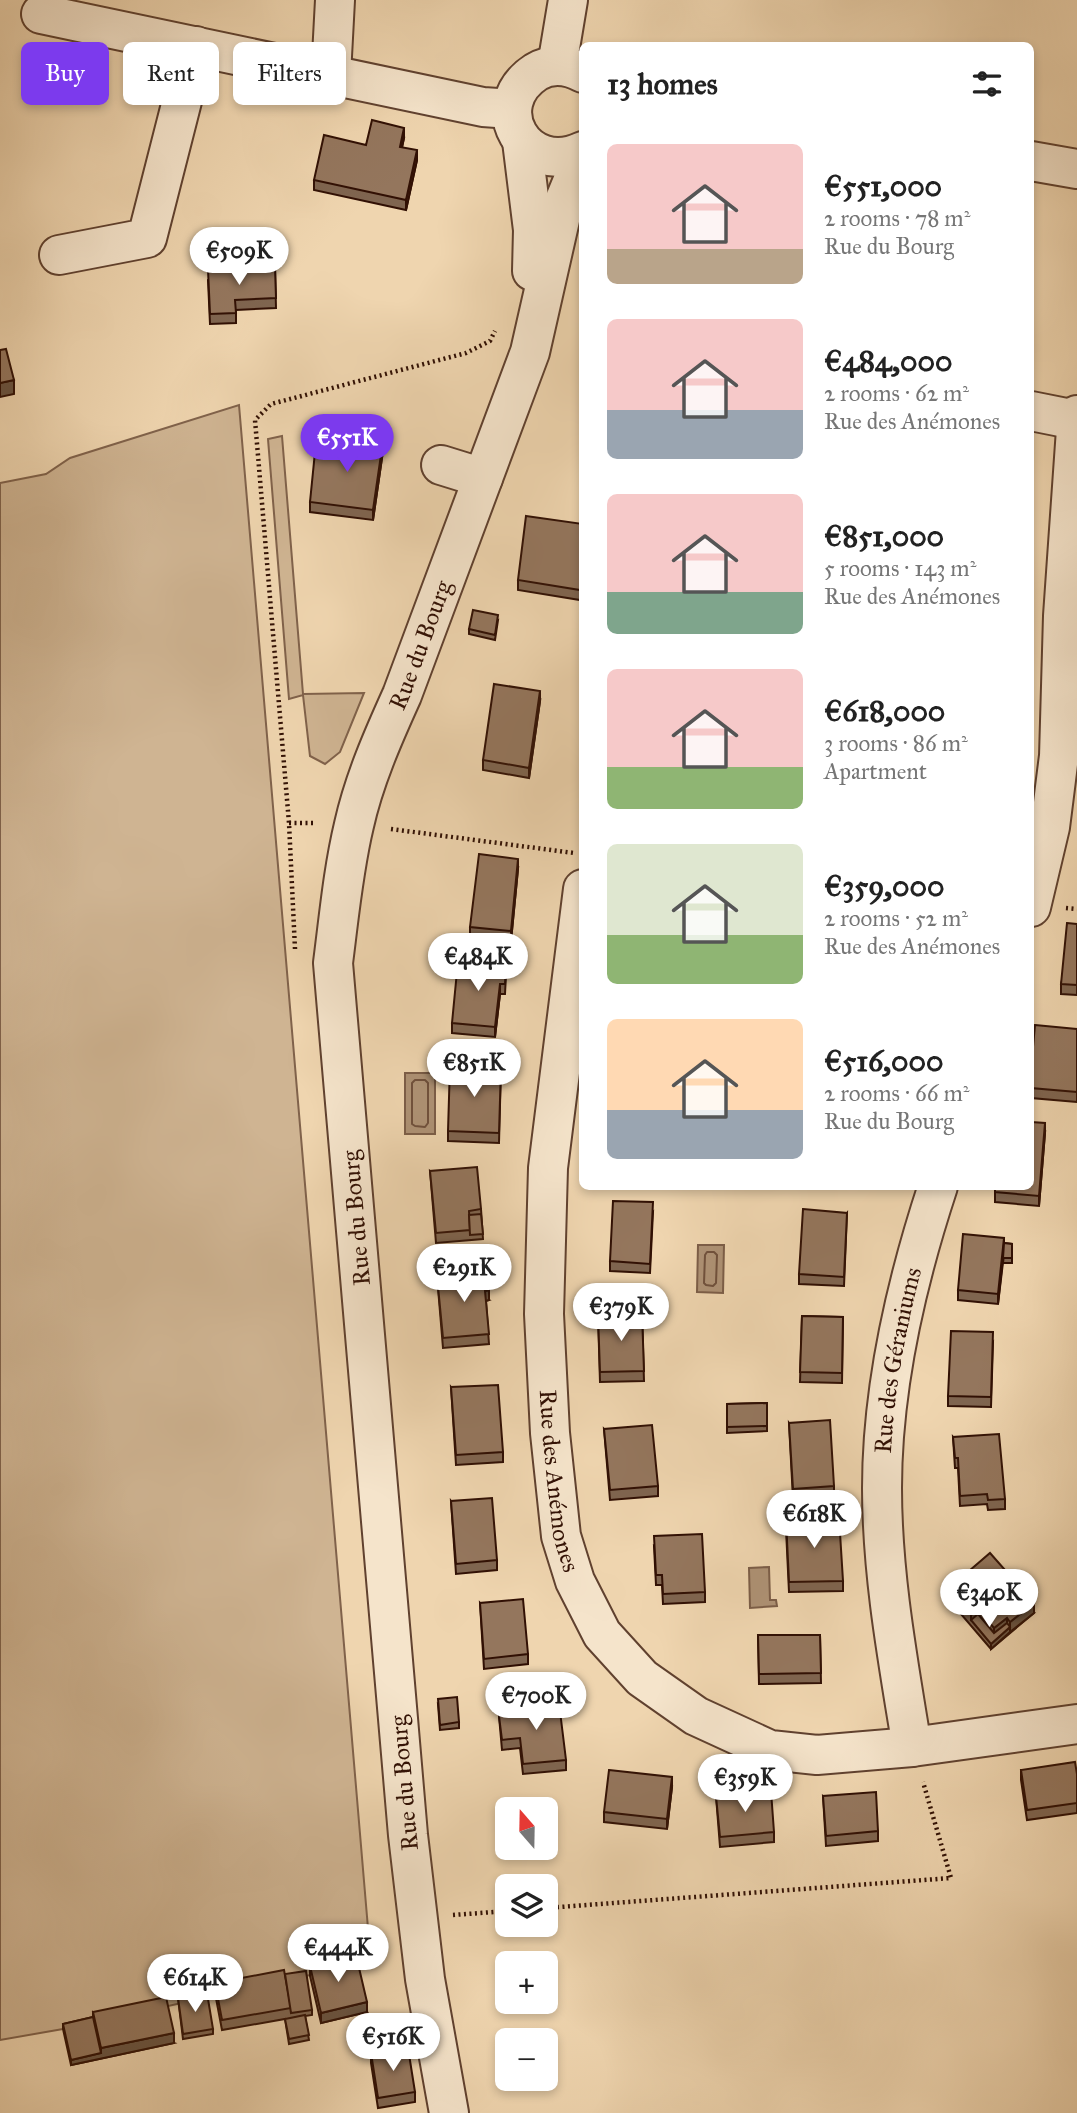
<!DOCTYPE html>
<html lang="en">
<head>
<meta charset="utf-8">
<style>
  :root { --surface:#fff; --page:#f2f2f2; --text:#222; --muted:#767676; --accent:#7c3aed }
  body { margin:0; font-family:"IM FELL Great Primer",serif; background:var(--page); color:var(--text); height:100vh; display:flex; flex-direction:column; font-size:26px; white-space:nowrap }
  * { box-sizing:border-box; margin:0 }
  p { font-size:23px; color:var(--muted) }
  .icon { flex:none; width:38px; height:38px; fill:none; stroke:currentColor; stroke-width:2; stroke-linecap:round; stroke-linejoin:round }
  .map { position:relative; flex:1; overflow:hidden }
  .side { position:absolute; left:579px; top:42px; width:455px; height:1148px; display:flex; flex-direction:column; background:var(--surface); border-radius:10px; box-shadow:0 4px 10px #0003 }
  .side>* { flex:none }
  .top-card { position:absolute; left:21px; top:42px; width:453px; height:63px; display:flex; gap:14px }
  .needle { width:46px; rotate:340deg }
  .buttons { position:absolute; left:495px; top:1797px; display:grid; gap:14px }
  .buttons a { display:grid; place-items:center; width:63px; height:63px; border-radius:10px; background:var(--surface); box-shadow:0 4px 10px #0003; font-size:35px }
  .price { position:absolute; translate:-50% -60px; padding:0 16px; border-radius:24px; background:#fff; color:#222; font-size:23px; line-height:46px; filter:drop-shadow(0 2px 4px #0008) }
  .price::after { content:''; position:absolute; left:50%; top:42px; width:21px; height:16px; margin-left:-10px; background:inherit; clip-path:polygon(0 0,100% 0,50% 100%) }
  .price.current { background:var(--accent); color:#fff }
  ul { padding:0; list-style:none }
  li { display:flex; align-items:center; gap:21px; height:175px; padding:0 28px }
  li span { display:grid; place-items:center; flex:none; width:196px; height:140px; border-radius:10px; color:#555 }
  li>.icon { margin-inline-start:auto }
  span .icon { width:84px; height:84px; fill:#fffc; stroke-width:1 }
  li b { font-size:30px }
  h2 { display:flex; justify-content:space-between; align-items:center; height:84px; padding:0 28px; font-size:30px }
  .pill { padding:0 24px; border-radius:10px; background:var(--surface); box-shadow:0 4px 10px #0003; font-size:24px; line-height:63px }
  .pill.current { background:var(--accent); color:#fff }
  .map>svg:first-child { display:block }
  .green { fill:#cfb492; stroke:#80624b; stroke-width:2 }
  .water { fill:#ae9275; stroke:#7c5e48; stroke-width:2 }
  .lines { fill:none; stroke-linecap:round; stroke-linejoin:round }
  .shore { stroke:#70513c; stroke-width:2 }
  .minor-casing { stroke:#60412f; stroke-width:42 }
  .path { stroke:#311004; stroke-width:4.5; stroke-dasharray:2 3.5; stroke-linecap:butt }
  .minor { stroke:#f5e4cb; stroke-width:38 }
  .wall { fill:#7f6550; stroke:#311004; stroke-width:2 }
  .shaded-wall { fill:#685341; stroke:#311004; stroke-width:2 }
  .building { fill:#94765d; stroke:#311004; stroke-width:2 }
  .labels { text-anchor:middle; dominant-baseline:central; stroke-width:5; stroke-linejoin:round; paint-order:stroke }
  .street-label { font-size:24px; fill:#311004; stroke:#f5e4cb }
</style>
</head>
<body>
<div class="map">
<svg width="1077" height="2113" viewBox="0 0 1077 2113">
  <rect width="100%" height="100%" fill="#efd5af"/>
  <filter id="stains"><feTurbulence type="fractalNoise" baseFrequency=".00286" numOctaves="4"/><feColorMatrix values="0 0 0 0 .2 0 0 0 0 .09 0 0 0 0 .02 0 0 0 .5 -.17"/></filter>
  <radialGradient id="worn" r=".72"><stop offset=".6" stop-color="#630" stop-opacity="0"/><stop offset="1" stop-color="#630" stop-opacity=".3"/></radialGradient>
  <!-- green -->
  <g class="green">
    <polygon points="239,405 370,1952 352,1956 356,1965 63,2029 0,2040 0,483 46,474 70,458"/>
    <polygon points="282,436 303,694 364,693 340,752 325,764 310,756 303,695 289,699 268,439"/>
  </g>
  <!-- water -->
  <g class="water">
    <rect x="405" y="1073" width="30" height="61"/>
    <polygon points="698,1245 724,1245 723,1293 697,1292"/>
    <polygon points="769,1567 770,1600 776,1600 777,1606 750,1608 749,1568"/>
  </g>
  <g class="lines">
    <!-- shore -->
    <g class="shore">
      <polygon points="415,1080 425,1080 428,1083 428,1123 425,1127 415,1126 412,1124 412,1083"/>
      <polygon points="707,1252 714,1252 717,1255 716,1283 713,1286 706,1285 704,1283 705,1255"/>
    </g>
    <defs>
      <g id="minor">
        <polyline points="41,14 483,107 512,109"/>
        <polyline points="557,66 568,0"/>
        <path d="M 583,73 C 568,65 551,63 536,72 C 484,106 525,178 583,151"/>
        <polyline points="331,75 335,0"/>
        <polyline points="522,141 533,230 532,271"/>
        <polyline points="1031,161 1077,169"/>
        <polyline points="59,255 147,238 196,46"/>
        <polyline points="1031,411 1076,420"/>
        <polyline points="441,465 483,478"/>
        <path id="s1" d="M 583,889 L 548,1168 L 544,1314 L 550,1433 L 561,1536 L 575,1581 L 602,1634 L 642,1678 L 696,1716 L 770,1750 L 817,1755 L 912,1747 L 1077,1724"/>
        <polyline points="1031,907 1050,827 1059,756 1063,616 1077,415"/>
        <path id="s2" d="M 912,1747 C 898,1661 882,1575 882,1488 C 882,1386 906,1283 938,1186"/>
        <path id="s3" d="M 449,2113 L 425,1979 L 408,1835 L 333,963 C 339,917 343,871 354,825 C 364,780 383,737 402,695 L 530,352 L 564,202 L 583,156"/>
      </g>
    </defs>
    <!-- minor casing -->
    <use href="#minor" class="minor-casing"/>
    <!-- path -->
    <g class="path">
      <polyline points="289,823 316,823"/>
      <polyline points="391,829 574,853"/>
      <polyline points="1066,908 1077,909"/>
      <polyline points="295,949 289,823 255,420 271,404 466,353 490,341 495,331"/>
      <polyline points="546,1908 951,1878 923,1782"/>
      <polyline points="453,1915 508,1911"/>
    </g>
    <!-- minor -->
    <use href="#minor" class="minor"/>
  </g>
  <!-- wall -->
  <g class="wall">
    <polygon points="404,138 402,147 417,160 406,210 314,190 314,180 366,145"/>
    <polygon points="275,267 276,308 236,310 236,323 210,324 208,280"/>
    <polygon points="383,451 373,520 310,512 310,502 332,452"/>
    <polygon points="583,524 583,576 580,600 518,590 518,580"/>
    <polygon points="498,620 495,640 469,634 469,629"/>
    <polygon points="540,701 529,778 483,770 483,760"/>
    <polygon points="518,869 511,941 470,937 470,927"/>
    <polygon points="1077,924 1077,995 1061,994 1061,984"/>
    <polygon points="506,975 505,994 500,994 495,1037 452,1033 452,1023"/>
    <polygon points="1077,1029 1077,1102 1031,1098 1031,1069"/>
    <polygon points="501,1067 499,1143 448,1141 448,1131"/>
    <polygon points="1045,1133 1039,1206 995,1202 995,1192"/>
    <polygon points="430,1171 481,1209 483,1239 436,1243"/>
    <polygon points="653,1212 650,1273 610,1271 610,1261"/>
    <polygon points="847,1213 844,1286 799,1284 799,1274"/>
    <polygon points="1004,1243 1012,1244 1012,1263 1003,1263 1004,1254 998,1304 958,1300 958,1290"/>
    <polygon points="437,1276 489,1300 486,1301 489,1344 443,1348"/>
    <polygon points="642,1313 644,1381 600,1382 598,1315"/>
    <polygon points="802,1316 843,1317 842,1383 800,1382"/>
    <polygon points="993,1342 991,1407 948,1406 948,1396"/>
    <polygon points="451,1387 503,1452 503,1462 456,1465"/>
    <polygon points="767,1403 767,1431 727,1433 727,1404"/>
    <polygon points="789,1423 834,1486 834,1496 793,1499"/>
    <polygon points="604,1429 658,1486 658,1496 610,1500"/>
    <polygon points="953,1437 1005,1499 1005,1509 988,1510 987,1504 960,1506 958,1468 955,1468"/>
    <polygon points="451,1501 497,1560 497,1570 456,1574"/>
    <polygon points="786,1529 843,1581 843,1591 789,1592"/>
    <polygon points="654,1546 705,1592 705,1602 663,1604 662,1585 656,1585"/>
    <polygon points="948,1589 1034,1613 991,1649 948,1599"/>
    <polygon points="480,1603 528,1654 528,1664 484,1669"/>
    <polygon points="758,1635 820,1635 821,1683 759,1684"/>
    <polygon points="438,1704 459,1722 459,1728 440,1730"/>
    <polygon points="499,1716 566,1760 566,1770 523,1774 520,1748 502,1750"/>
    <polygon points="1021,1770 1077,1774 1077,1813 1027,1820 1021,1780"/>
    <polygon points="672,1787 667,1829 604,1822 604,1812"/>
    <polygon points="716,1796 774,1832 774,1842 720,1847"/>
    <polygon points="823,1796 878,1831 878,1841 826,1846"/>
    <polygon points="310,1966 367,2012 321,2023 310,1976"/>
    <polygon points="285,1974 312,2010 312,2015 305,2016 309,2040 289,2044 285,2019 222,2030 215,1993 215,1983"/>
    <polygon points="178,1998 213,2029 213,2034 183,2039"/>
    <polygon points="93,2012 174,2043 71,2065 63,2029 63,2024 93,2017"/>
    <polygon points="371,2053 415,2092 415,2102 378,2108 371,2063"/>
  </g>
  <!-- shaded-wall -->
  <g class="shaded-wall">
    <polygon points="404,128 404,138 400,157 400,147"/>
    <polygon points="417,150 417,160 406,210 406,200"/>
    <polygon points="14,380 14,394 0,397 0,383"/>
    <polygon points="383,441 383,451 373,520 373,510"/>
    <polygon points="583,566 583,576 580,600 580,590"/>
    <polygon points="540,691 540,701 529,778 529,768"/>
    <polygon points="518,859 518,869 511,941 511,931"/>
    <polygon points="500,984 500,994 495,1037 495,1027"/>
    <polygon points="1045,1123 1045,1133 1039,1206 1039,1196"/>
    <polygon points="1004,1238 1004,1248 998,1304 998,1294"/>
    <polygon points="489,1290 489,1300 485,1301 485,1291"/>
    <polygon points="1034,1603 1034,1613 1010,1632 1010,1622"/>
    <polygon points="978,1609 978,1619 971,1620 971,1615"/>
    <polygon points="1007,1618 1007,1628 994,1638 994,1628"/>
    <polygon points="1010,1627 1010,1632 991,1649 991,1644"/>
    <polygon points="672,1777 672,1787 667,1829 667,1819"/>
    <polygon points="367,2002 367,2012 321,2023 321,2013"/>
    <polygon points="174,2033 174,2043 71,2065 71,2060 101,2053 101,2048"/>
  </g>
  <!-- building -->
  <g class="building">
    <polygon points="372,120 404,128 400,147 417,150 406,200 314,180 324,135 366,145"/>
    <polygon points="275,267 276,298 235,300 236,313 210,314 208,270"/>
    <polygon points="6,349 14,380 0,383 0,350"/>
    <polygon points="334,436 383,441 373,510 310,502 315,452 332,452"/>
    <polygon points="526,516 583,524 583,566 580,590 518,580"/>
    <polygon points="473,610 498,615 495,635 469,629"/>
    <polygon points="494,684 540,691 529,768 483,760"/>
    <polygon points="479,854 518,859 511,931 470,927"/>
    <polygon points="1067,923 1077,924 1077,985 1061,984"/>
    <polygon points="458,961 506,965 505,984 500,984 495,1027 452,1023"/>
    <polygon points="1035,1025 1077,1029 1077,1092 1031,1088 1031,1069"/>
    <polygon points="450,1065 501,1067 499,1133 448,1131"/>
    <polygon points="1031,1122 1045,1123 1039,1196 995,1192 995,1186 1031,1186"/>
    <polygon points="477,1167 481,1209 469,1211 470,1230 436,1233 430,1171"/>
    <polygon points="613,1201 653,1202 650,1264 610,1261"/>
    <polygon points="803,1209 847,1213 844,1277 799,1274"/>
    <polygon points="481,1214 483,1234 470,1235 469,1215"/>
    <polygon points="963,1234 1004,1238 998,1294 958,1290"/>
    <polygon points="1004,1243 1012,1244 1012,1258 1003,1258"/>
    <polygon points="487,1270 489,1290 485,1291 489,1334 443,1338 437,1276"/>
    <polygon points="642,1313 644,1371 600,1372 598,1315"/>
    <polygon points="802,1316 843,1317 842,1373 800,1372"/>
    <polygon points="951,1331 993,1332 991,1397 948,1396"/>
    <polygon points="498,1385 503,1452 456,1455 451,1387"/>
    <polygon points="767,1403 767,1426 727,1427 727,1404"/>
    <polygon points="830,1420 834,1486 793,1489 789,1423"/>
    <polygon points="652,1425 658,1486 610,1490 604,1429"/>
    <polygon points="999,1434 1005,1499 988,1500 987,1494 960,1496 958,1458 955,1458 953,1437"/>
    <polygon points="492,1498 497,1560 456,1564 451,1501"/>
    <polygon points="839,1517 843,1581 789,1582 786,1519"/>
    <polygon points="702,1534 705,1592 663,1594 662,1575 656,1575 654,1536"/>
    <polygon points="990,1553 1034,1603 1010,1622 1007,1618 994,1628 978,1609 971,1615 948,1589"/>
    <polygon points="523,1599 528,1654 484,1659 480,1603"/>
    <polygon points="978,1614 994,1633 1007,1623 1010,1627 991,1644 971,1620"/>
    <polygon points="758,1635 820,1635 821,1673 759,1674"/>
    <polygon points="457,1697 459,1722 440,1725 438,1699"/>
    <polygon points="559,1703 566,1760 523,1764 520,1738 502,1740 499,1716 515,1707"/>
    <polygon points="1075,1762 1077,1774 1077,1803 1027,1810 1021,1770"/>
    <polygon points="609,1770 672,1777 667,1819 604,1812"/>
    <polygon points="771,1791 774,1832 720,1837 716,1796"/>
    <polygon points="876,1792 878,1831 826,1836 823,1796"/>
    <polygon points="356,1955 367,2002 321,2013 310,1966"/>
    <polygon points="284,1970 291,2008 222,2020 215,1983"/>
    <polygon points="306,1971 312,2010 291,2013 285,1974"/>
    <polygon points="207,1993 213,2029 183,2034 178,1998"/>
    <polygon points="166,1997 174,2033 101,2048 93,2012"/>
    <polygon points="305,2015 309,2035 289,2039 285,2019"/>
    <polygon points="93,2017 101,2053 71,2060 63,2024"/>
    <polygon points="408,2048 415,2092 378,2098 371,2053"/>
  </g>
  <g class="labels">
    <!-- street labels -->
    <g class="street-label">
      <text stroke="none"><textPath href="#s3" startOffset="1488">Rue du Bourg</textPath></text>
      <text transform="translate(356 1218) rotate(-95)">Rue du Bourg</text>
      <text stroke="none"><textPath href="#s2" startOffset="390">Rue des Géraniums</textPath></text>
      <text stroke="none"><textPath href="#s1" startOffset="595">Rue des Anémones</textPath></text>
      <text transform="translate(404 1783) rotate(-95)">Rue du Bourg</text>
    </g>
  </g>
  <rect width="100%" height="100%" filter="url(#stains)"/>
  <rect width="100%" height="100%" fill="url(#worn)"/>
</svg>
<div class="buttons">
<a><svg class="needle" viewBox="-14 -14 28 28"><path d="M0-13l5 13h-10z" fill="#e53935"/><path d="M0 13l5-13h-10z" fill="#767676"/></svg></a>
<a><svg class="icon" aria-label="layers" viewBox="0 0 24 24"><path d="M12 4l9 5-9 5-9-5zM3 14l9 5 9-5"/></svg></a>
<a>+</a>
<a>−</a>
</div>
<b class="price" style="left:239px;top:287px">€509K</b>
<b class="price current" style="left:347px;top:474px">€551K</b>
<b class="price" style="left:478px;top:993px">€484K</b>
<b class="price" style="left:474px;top:1099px">€851K</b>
<b class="price" style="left:464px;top:1304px">€291K</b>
<b class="price" style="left:621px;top:1343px">€379K</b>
<b class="price" style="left:814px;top:1550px">€618K</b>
<b class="price" style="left:989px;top:1629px">€340K</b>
<b class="price" style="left:536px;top:1732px">€700K</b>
<b class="price" style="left:745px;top:1814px">€359K</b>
<b class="price" style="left:338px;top:1984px">€444K</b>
<b class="price" style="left:195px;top:2014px">€614K</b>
<b class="price" style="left:393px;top:2073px">€516K</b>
<div class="top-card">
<a class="pill current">Buy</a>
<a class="pill">Rent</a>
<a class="pill">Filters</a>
</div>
<section class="side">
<h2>13 homes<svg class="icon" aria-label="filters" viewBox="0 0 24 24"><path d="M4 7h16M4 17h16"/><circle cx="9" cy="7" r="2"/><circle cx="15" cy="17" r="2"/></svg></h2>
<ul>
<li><span style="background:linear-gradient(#f6c9c9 75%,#b9a48a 0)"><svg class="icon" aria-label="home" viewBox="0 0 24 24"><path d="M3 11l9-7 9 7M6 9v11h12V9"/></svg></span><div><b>€551,000</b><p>2 rooms · 78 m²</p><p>Rue du Bourg</p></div></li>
<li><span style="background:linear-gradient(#f6c9c9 65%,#9aa5b1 0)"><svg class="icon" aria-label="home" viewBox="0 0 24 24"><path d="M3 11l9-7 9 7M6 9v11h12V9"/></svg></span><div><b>€484,000</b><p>2 rooms · 62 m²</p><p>Rue des Anémones</p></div></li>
<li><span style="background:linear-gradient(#f6c9c9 70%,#7fa58c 0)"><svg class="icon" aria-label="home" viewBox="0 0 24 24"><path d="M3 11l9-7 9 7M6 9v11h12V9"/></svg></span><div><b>€851,000</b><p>5 rooms · 143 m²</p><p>Rue des Anémones</p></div></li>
<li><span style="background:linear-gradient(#f6c9c9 70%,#8fb573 0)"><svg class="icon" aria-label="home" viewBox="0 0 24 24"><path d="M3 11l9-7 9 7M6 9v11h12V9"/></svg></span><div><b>€618,000</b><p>3 rooms · 86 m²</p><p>Apartment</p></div></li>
<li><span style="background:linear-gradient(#dfe7d0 65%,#8fb573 0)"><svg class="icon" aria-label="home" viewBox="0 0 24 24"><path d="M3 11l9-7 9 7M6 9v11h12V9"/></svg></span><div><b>€359,000</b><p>2 rooms · 52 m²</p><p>Rue des Anémones</p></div></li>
<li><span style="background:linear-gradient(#ffd9b3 65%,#9aa5b1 0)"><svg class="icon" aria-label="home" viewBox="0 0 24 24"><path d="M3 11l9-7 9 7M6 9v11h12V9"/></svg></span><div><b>€516,000</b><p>2 rooms · 66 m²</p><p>Rue du Bourg</p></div></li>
</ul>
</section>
</div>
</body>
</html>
